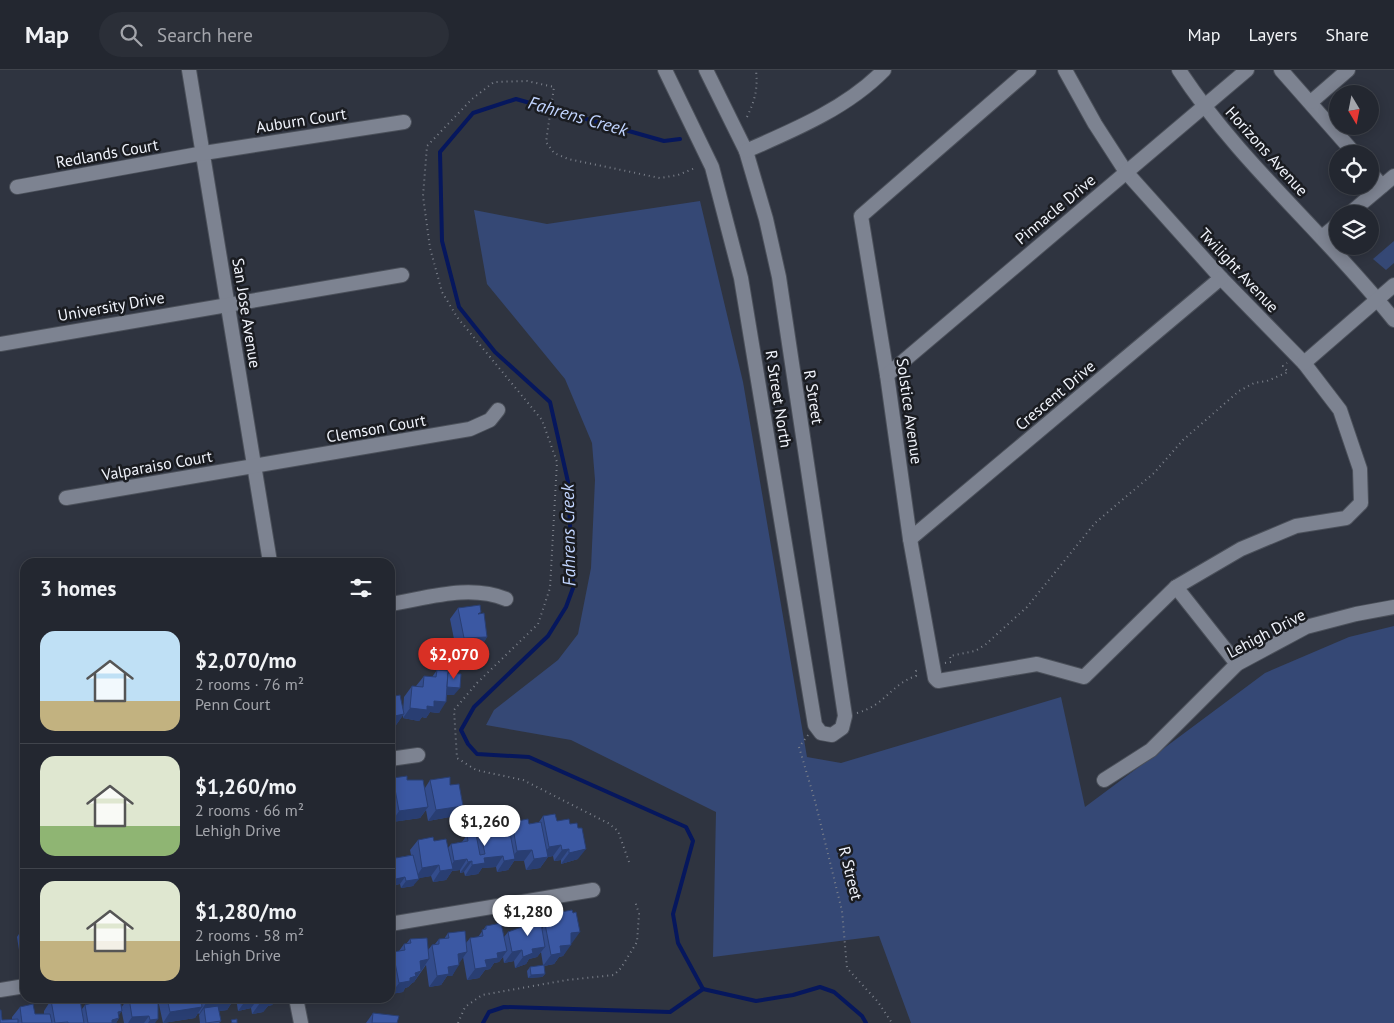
<!DOCTYPE html>
<html lang="en">
<head>
<meta charset="utf-8">
<style>
  :root { --surface:#232730; --page:#2b2f38; --text:#f1f3f6; --muted:#a3a5ab; --line:#40444c; --accent:#d93025 }
  body { margin:0; font-family:"PT Sans",sans-serif; background:var(--page); color:var(--text); height:100vh; display:flex; flex-direction:column; font-size:19px; white-space:nowrap }
  * { box-sizing:border-box; margin:0 }
  p { font-size:16px; color:var(--muted) }
  .icon { flex:none; width:28px; height:28px; fill:none; stroke:currentColor; stroke-width:2; stroke-linecap:round; stroke-linejoin:round }
  .map { position:relative; flex:1; overflow:hidden }
  .drawer { position:absolute; left:20px; top:488px; width:375px; height:445px; display:flex; flex-direction:column; background:var(--surface); border-radius:15px; box-shadow:0 2px 12px #0003,0 0 0 1px var(--line) }
  .drawer>* { flex:none }
  .needle { width:32px; rotate:170deg }
  .buttons { position:absolute; left:1329px; top:15px; display:grid; gap:10px }
  .buttons a { display:grid; place-items:center; width:50px; height:50px; border-radius:50%; background:var(--surface); box-shadow:0 2px 12px #0003,0 0 0 1px var(--line); font-size:25px }
  .price { position:absolute; translate:-50% -42px; padding:0 11px; border-radius:18px; background:#fff; color:#222; font-size:16px; line-height:32px; filter:drop-shadow(0 1px 2px #0008) }
  .price::after { content:''; position:absolute; left:50%; top:30px; width:15px; height:11px; margin-left:-8px; background:inherit; clip-path:polygon(0 0,100% 0,50% 100%) }
  .price.active { background:var(--accent); color:#fff }
  ul { padding:0; list-style:none }
  li { display:flex; align-items:center; gap:15px; height:125px; padding:0 20px }
  li+li { border-top:1px solid var(--line) }
  li span { display:grid; place-items:center; flex:none; width:140px; height:100px; border-radius:15px; color:#555 }
  li>.icon { margin-inline-start:auto }
  span .icon { width:60px; height:60px; fill:#fffc; stroke-width:1 }
  li b { font-size:21px }
  h2 { display:flex; justify-content:space-between; align-items:center; height:60px; padding:0 20px; font-size:21px }
  header { display:flex; align-items:center; gap:30px; box-sizing:border-box; height:70px; padding:0 25px; background:var(--surface); border-bottom:1px solid var(--line) }
  header strong { font-size:24px }
  nav { display:flex; gap:28px; margin-inline-start:auto; font-size:18px }
  .search { width:350px; height:45px; background:var(--page); display:flex; align-items:center; gap:12px; box-sizing:border-box; padding:0 18px; border-radius:28px; color:var(--muted); font-size:19px }
  .map>svg:first-child { display:block }
  .green { fill:#354875 }
  .lines { fill:none; stroke-linecap:round; stroke-linejoin:round }
  .stream { stroke:#06175d; stroke-width:4 }
  .minor-casing { stroke:#4b505a; stroke-width:16 }
  .path { stroke:#7c818b; stroke-width:2; stroke-dasharray:1 4; stroke-linecap:butt }
  .minor { stroke:#7d8391; stroke-width:14 }
  .wall { fill:#334c8c }
  .shaded-wall { fill:#293e72 }
  .building { fill:#3b58a3; stroke:#293e72 }
  .labels { text-anchor:middle; dominant-baseline:central; stroke-width:5; stroke-linejoin:round; paint-order:stroke }
  .street-label { font-size:16px; fill:#f0f3fb; stroke:#1a1c21 }
  .water-label { font-size:18px; font-style:italic; fill:#c2d5ff; stroke:#1a1c21 }
</style>
</head>
<body>
<header>
<strong>Map</strong>
<div class="search"><svg class="icon" aria-label="search" viewBox="0 0 24 24"><circle cx="10" cy="10" r="6"/><path d="M15 15l6 6"/></svg>Search here</div>
<nav><a>Map</a><a>Layers</a><a>Share</a></nav>
</header>
<div class="map">
<svg width="1394" height="953" viewBox="0 0 1394 953">
  <rect width="100%" height="100%" fill="#2f3440"/>
  <!-- green -->
  <g class="green">
    <polygon points="700,131 743,312 807,687 841,693 1061,627 1085,737 1265,603 1349,567 1394,556 1394,953 911,953 879,866 713,887 716,742 571,670 486,655 494,640 558,590 578,564 591,498 595,410 592,373 565,309 487,214 474,140 547,154"/>
    <polygon points="1394,171 1394,193 1386,200 1373,189"/>
  </g>
  <g class="lines">
    <!-- stream -->
    <g class="stream">
      <polyline points="680,69 664,71 516,29 473,43 440,82 442,171 459,237 495,282 550,332 568,412 573,518 566,537 548,566 474,637 461,660 468,674 477,684 529,687 686,757 693,771 673,844 678,873 703,919 756,931 793,925 820,917 834,922 862,946 866,953"/>
      <polyline points="483,953 489,942 504,937 670,942 703,919"/>
    </g>
    <defs>
      <g id="minor">
        <polyline points="189,0 270,492"/>
        <polyline points="665,0 712,97 741,208 815,655 821,663 832,665 842,658 845,646 779,207 766,149 746,81 706,0"/>
        <polyline points="1029,0 861,146 887,305 910,469 935,608 938,611 1037,594 1084,607 1176,517 1241,479 1296,456 1346,448 1361,433 1360,399 1340,340 1304,293 1221,208 1126,102 1095,54 1065,0"/>
        <path d="M 1179,0 C 1239,92 1326,164 1394,250"/>
        <polyline points="1281,0 1355,84"/>
        <polyline points="1311,32 1348,0"/>
        <path d="M 746,81 C 794,60 847,38 884,0"/>
        <polyline points="1370,102 1382,116"/>
        <polyline points="17,117 204,83 404,52"/>
        <polyline points="1349,144 1394,106"/>
        <polyline points="1322,167 1338,154"/>
        <polyline points="0,274 402,205"/>
        <polyline points="1304,293 1394,215"/>
        <polyline points="887,305 1247,0"/>
        <polyline points="66,428 470,359 490,350 498,340"/>
        <polyline points="910,469 1221,208"/>
        <polyline points="1176,517 1237,594"/>
        <path d="M 390,534 C 428,528 469,514 506,529"/>
        <polyline points="390,689 418,685"/>
        <polyline points="1104,710 1151,680 1237,594 1306,557 1356,544 1394,537"/>
        <polyline points="390,854 593,820"/>
        <polyline points="0,920 25,916"/>
        <polyline points="296,928 301,953"/>
      </g>
    </defs>
    <!-- minor casing -->
    <use href="#minor" class="minor-casing"/>
    <!-- path -->
    <g class="path">
      <path d="M 747,47 C 755,30 758,19 756,0"/>
      <polyline points="945,593 951,592 950,586 975,581 985,575 1027,537 1095,453 1154,403 1183,370 1239,321 1254,313 1267,311 1288,302 1283,296 1287,293"/>
      <path d="M 857,643 C 886,635 891,614 916,606 L 916,601 L 920,600"/>
      <polyline points="808,665 799,677 815,731 842,841 847,898 878,932 892,953"/>
      <polyline points="629,792 618,761 608,753 523,710 476,700 457,688 454,640 477,613 538,554 550,518 557,392 542,350 457,247 442,222 430,178 423,126 427,76 472,29 494,12 527,11 554,17 546,72 554,83 568,89 660,108 678,105 695,98"/>
      <polyline points="458,953 465,937 482,925 567,910 614,905 621,898 637,872 639,844 635,831"/>
    </g>
    <!-- minor -->
    <use href="#minor" class="minor"/>
  </g>
  <!-- wall -->
  <g class="wall">
    <polygon points="458,538 479,544 487,567 480,578 456,579 450,549"/>
    <polygon points="437,600 448,603 454,625 447,625 439,643 430,642 426,648 422,647 419,651 403,648 403,645 396,655 390,656 390,627 403,642 404,627 412,616 416,616 424,606 432,607"/>
    <polygon points="393,708 407,710 425,718 430,710 450,715 455,746 428,751 426,740 420,748 392,752 390,744 390,745 390,713"/>
    <polygon points="543,746 557,751 578,789 561,794 561,790 554,791 553,786 548,787 540,798 526,800 524,791 514,791 508,800 497,802 496,797 482,798 478,804 465,806 464,802 460,803 460,800 452,801 446,810 433,812 431,806 418,808 413,816 401,818 400,814 390,816 390,789 411,785 410,780 418,770 434,771 448,778 451,774 462,772 467,765 477,771 477,768 485,757 497,761 508,759 512,752 529,754 539,752"/>
    <polygon points="561,842 572,873 571,873 563,886 559,887 554,894 544,896 545,904 542,907 528,908 527,901 530,897 543,895 541,882 537,887 529,889 526,894 515,898 514,891 504,893 503,887 499,892 494,893 490,899 485,900 479,908 467,910 463,887 459,893 452,906 447,906 441,915 429,917 426,895 414,912 412,913 408,917 405,918 403,922 391,924 390,918 390,879 391,885 393,882 399,881 404,874 406,874 410,869 428,880 432,875 435,874 439,869 444,869 448,863 466,873 470,868 478,867 486,856 504,867 508,862 520,858 526,849 542,859 545,854 551,854 556,846 558,846"/>
    <polygon points="24,856 25,856 25,879 19,880 17,867"/>
    <polygon points="97,928 120,928 119,948 116,953 0,953 2,950 12,950 12,947 20,937 35,944 44,944 44,941 51,930 66,933 82,939 85,935 89,934 92,929"/>
    <polygon points="128,928 234,928 234,929 227,940 219,941 221,951 219,953 200,953 199,945 200,944 199,944 198,943 195,948 163,953 158,930 155,953 124,953 121,938"/>
    <polygon points="236,928 277,928 272,935 268,936 263,942 252,944 251,938 238,941"/>
    <polygon points="373,943 397,953 366,953"/>
  </g>
  <!-- shaded-wall -->
  <g class="shaded-wall">
    <polygon points="487,567 480,578 456,579 464,568"/>
    <polygon points="446,617 460,618 454,625 441,625"/>
    <polygon points="434,631 446,632 439,643 430,642 426,648 422,647 419,651 403,648 410,638 427,636"/>
    <polygon points="404,644 396,655 390,656 390,647"/>
    <polygon points="463,736 455,746 428,751 436,740"/>
    <polygon points="428,737 420,748 392,752 399,741"/>
    <polygon points="561,775 553,786 541,788 549,777"/>
    <polygon points="569,779 561,790 554,791 562,780"/>
    <polygon points="586,779 578,789 561,794 569,783"/>
    <polygon points="532,780 524,791 514,791 508,800 497,802 504,791 510,790 517,781"/>
    <polygon points="503,786 496,797 482,798 478,804 465,806 472,795 484,788"/>
    <polygon points="548,787 540,798 526,800 534,789"/>
    <polygon points="467,789 460,800 452,801 446,810 433,812 440,801 448,800 454,791"/>
    <polygon points="472,791 464,802 460,803 468,792"/>
    <polygon points="439,795 431,806 415,809 422,798"/>
    <polygon points="405,807 400,814 390,816 390,811 391,810"/>
    <polygon points="419,809 413,816 401,818 406,811"/>
    <polygon points="580,862 572,873 563,874 571,863"/>
    <polygon points="25,871 25,879 19,880"/>
    <polygon points="571,875 563,886 559,887 554,894 543,896 551,885 560,876"/>
    <polygon points="545,877 537,887 529,889 526,894 515,898 523,887 532,879"/>
    <polygon points="522,880 514,891 504,893 512,882"/>
    <polygon points="507,881 499,892 494,893 490,899 485,900 479,908 467,910 475,899 485,890 497,883"/>
    <polygon points="467,882 460,892 450,894 458,884"/>
    <polygon points="429,889 422,900 412,902 420,891"/>
    <polygon points="459,895 452,906 447,906 441,915 429,917 437,906 448,897"/>
    <polygon points="421,901 414,912 412,913 408,917 405,918 403,922 391,924 399,913 410,908 415,903"/>
    <polygon points="545,904 542,907 528,908 531,905"/>
    <polygon points="395,906 390,913 390,907"/>
    <polygon points="259,928 251,938 238,941 246,930"/>
    <polygon points="269,928 277,928 272,935 268,936 263,942 252,944 260,933"/>
    <polygon points="234,929 227,940 205,943 204,938 200,944 199,944 206,933"/>
    <polygon points="202,937 195,948 163,953 170,942"/>
    <polygon points="122,941 116,949 119,948 116,953 110,953 118,942"/>
    <polygon points="149,946 144,953 128,953 132,947"/>
    <polygon points="158,949 155,953 148,953 150,950"/>
  </g>
  <!-- building -->
  <g class="building">
    <polygon points="480,535 481,542 478,544 484,543 487,567 464,568 458,538"/>
    <polygon points="437,600 448,601 446,632 434,631 434,637 427,636 427,640 410,638 412,616 423,617 424,606 436,607"/>
    <polygon points="448,603 461,604 460,618 447,617"/>
    <polygon points="400,625 404,644 390,647 390,627"/>
    <polygon points="407,706 407,710 423,710 428,737 399,741 393,708"/>
    <polygon points="450,707 450,715 459,714 463,736 436,740 430,710"/>
    <polygon points="390,718 394,740 390,740"/>
    <polygon points="555,744 557,751 569,749 570,754 577,753 578,758 582,758 586,779 569,783 569,779 562,780 561,775 549,777 543,746"/>
    <polygon points="528,749 529,754 541,752 548,787 534,789 532,780 517,781 512,752"/>
    <polygon points="496,755 497,761 509,758 515,789 504,791 503,786 484,788 485,793 472,795 472,791 468,792 467,789 454,791 451,774 468,771 467,765 476,764 480,785 485,784 481,765 486,764 485,757"/>
    <polygon points="433,767 434,771 446,769 453,799 440,801 439,795 422,798 418,770"/>
    <polygon points="413,785 419,809 406,811 405,807 391,810 390,805 390,789"/>
    <polygon points="572,840 573,843 576,842 580,862 571,863 571,875 560,876 561,883 551,885 545,854 557,852 556,846 562,845 561,842"/>
    <polygon points="540,847 545,877 532,879 533,883 523,887 522,880 512,882 508,862 527,855 526,849"/>
    <polygon points="501,853 507,881 497,883 498,888 485,890 487,897 475,899 470,868 483,866 482,860 486,859 486,856"/>
    <polygon points="465,861 467,882 458,884 459,895 448,897 449,904 437,906 432,875 439,874 439,869 449,868 448,863"/>
    <polygon points="427,868 429,889 420,891 421,901 415,903 416,906 410,908 410,911 399,913 393,882 405,880 404,874 411,873 410,869"/>
    <polygon points="390,879 395,906 390,907"/>
    <polygon points="544,895 545,904 531,905 530,897"/>
    <polygon points="65,928 66,933 80,930 84,953 68,953 68,952 55,953 51,930"/>
    <polygon points="102,928 120,928 122,941 118,942 119,948 112,950 112,953 88,953 85,935 92,933 92,929"/>
    <polygon points="129,928 158,928 158,949 150,950 149,946 132,947"/>
    <polygon points="167,928 201,928 202,937 170,942"/>
    <polygon points="205,928 234,928 234,929 206,933"/>
    <polygon points="245,928 270,928 271,931 260,933 259,928 246,930"/>
    <polygon points="33,934 35,944 50,944 52,953 22,953 20,937"/>
    <polygon points="218,936 221,951 206,953 204,938"/>
    <polygon points="0,940 1,940 2,950 18,949 18,953 0,953"/>
    <polygon points="373,943 399,946 397,953 372,953"/>
    <polygon points="237,949 237,953 232,953 231,950"/>
  </g>
  <g class="labels">
    <!-- street labels -->
    <g class="street-label">
      <text transform="translate(301 50) rotate(-9)">Auburn Court</text>
      <text transform="translate(1267 81) rotate(48)">Horizons Avenue</text>
      <text transform="translate(107 83) rotate(-10)">Redlands Court</text>
      <text transform="translate(1055 139) rotate(-40)">Pinnacle Drive</text>
      <text transform="translate(1239 200) rotate(47)">Twilight Avenue</text>
      <text transform="translate(111 236) rotate(-10)">University Drive</text>
      <text transform="translate(247 243) rotate(81)">San Jose Avenue</text>
      <text transform="translate(1055 325) rotate(-40)">Crescent Drive</text>
      <text transform="translate(814 327) rotate(81)">R Street</text>
      <text transform="translate(779 329) rotate(81)">R Street North</text>
      <text transform="translate(910 341) rotate(82)">Solstice Avenue</text>
      <text transform="translate(376 358) rotate(-10)">Clemson Court</text>
      <text transform="translate(157 395) rotate(-10)">Valparaiso Court</text>
      <text transform="translate(1266 563) rotate(-28)">Lehigh Drive</text>
      <text transform="translate(851 803) rotate(76)">R Street</text>
    </g>
    <!-- water labels -->
    <g class="water-label">
      <text transform="translate(578 46) rotate(16)">Fahrens Creek</text>
      <text transform="translate(568 465) rotate(-91)">Fahrens Creek</text>
    </g>
  </g>
</svg>
<div class="buttons">
<a><svg class="needle" viewBox="-14 -14 28 28"><path d="M0-13l5 13h-10z" fill="#e53935"/><path d="M0 13l5-13h-10z" fill="#a3a5ab"/></svg></a>
<a><svg class="icon" aria-label="locate" viewBox="0 0 24 24"><circle cx="12" cy="12" r="6"/><path d="M12 2v4M12 18v4M2 12h4M18 12h4"/></svg></a>
<a><svg class="icon" aria-label="layers" viewBox="0 0 24 24"><path d="M12 4l9 5-9 5-9-5zM3 14l9 5 9-5"/></svg></a>
</div>
<b class="price active" style="left:454px;top:610px">$2,070</b>
<b class="price" style="left:485px;top:777px">$1,260</b>
<b class="price" style="left:528px;top:867px">$1,280</b>
<section class="drawer">
<h2>3 homes<svg class="icon" aria-label="filters" viewBox="0 0 24 24"><path d="M4 7h16M4 17h16"/><circle cx="9" cy="7" r="2"/><circle cx="15" cy="17" r="2"/></svg></h2>
<ul>
<li><span style="background:linear-gradient(#bfe0f5 70%,#c2b280 0)"><svg class="icon" aria-label="home" viewBox="0 0 24 24"><path d="M3 11l9-7 9 7M6 9v11h12V9"/></svg></span><div><b>$2,070/mo</b><p>2 rooms · 76 m²</p><p>Penn Court</p></div></li>
<li><span style="background:linear-gradient(#dfe7d0 70%,#8fb573 0)"><svg class="icon" aria-label="home" viewBox="0 0 24 24"><path d="M3 11l9-7 9 7M6 9v11h12V9"/></svg></span><div><b>$1,260/mo</b><p>2 rooms · 66 m²</p><p>Lehigh Drive</p></div></li>
<li><span style="background:linear-gradient(#dfe7d0 60%,#c2b280 0)"><svg class="icon" aria-label="home" viewBox="0 0 24 24"><path d="M3 11l9-7 9 7M6 9v11h12V9"/></svg></span><div><b>$1,280/mo</b><p>2 rooms · 58 m²</p><p>Lehigh Drive</p></div></li>
</ul>
</section>
</div>
</body>
</html>
